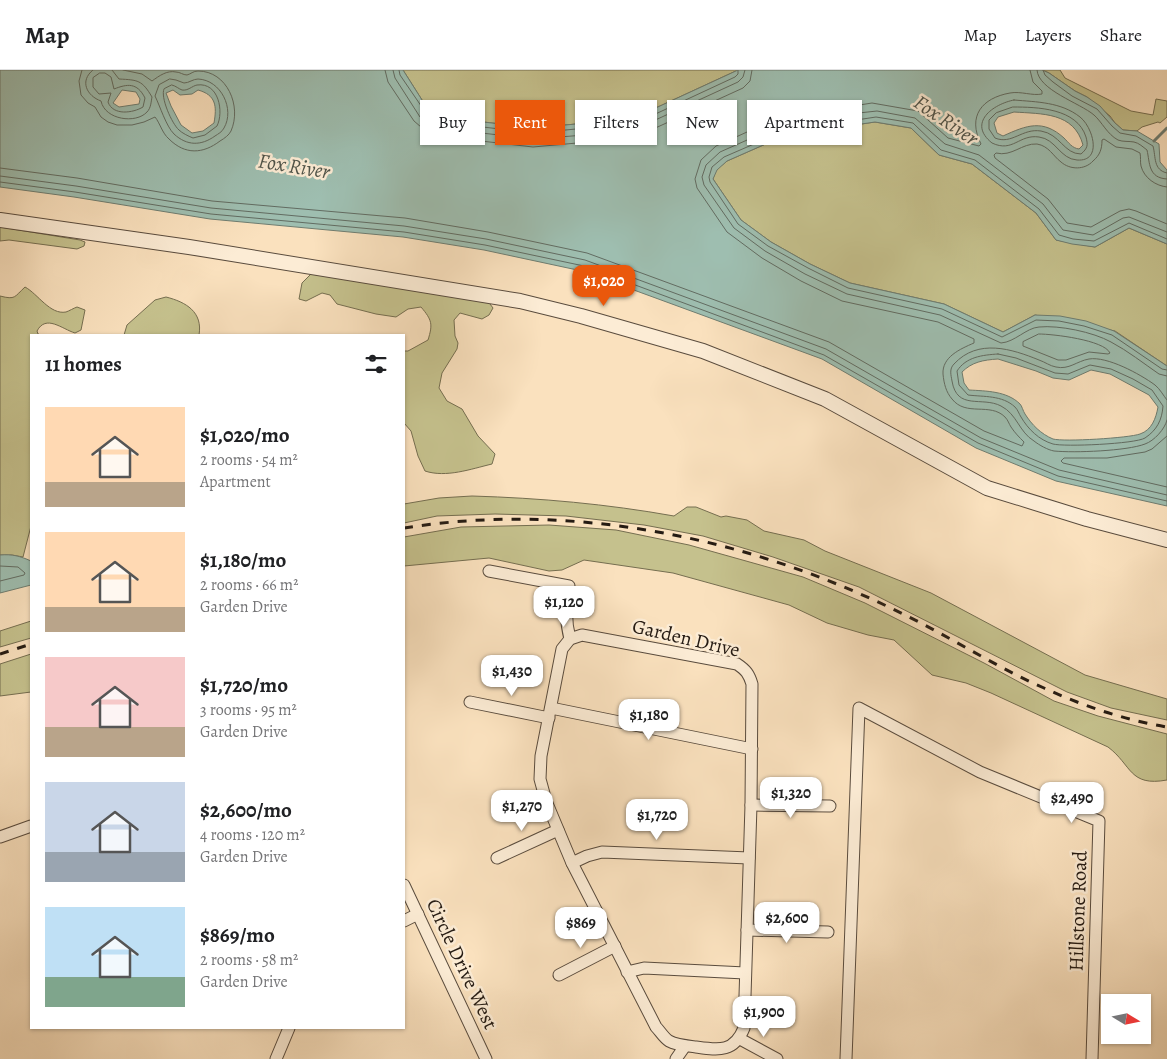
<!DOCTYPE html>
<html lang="en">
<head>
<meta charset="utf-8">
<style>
  :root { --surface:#fff; --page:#f6f6f6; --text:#202124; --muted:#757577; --line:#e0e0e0; --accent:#ea580c }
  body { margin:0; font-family:Alegreya,serif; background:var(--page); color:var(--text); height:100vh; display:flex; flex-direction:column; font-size:19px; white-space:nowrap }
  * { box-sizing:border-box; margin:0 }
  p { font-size:16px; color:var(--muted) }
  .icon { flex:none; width:28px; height:28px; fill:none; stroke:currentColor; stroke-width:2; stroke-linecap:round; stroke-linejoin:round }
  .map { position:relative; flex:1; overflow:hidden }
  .drawer { position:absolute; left:30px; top:264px; width:375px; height:695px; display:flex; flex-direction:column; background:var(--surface); border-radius:0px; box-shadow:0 1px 4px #0004 }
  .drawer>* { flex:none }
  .guide { position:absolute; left:420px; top:30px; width:475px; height:45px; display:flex; gap:10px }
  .needle { width:32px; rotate:100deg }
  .buttons { position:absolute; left:1101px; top:924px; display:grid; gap:10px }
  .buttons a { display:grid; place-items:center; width:50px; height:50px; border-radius:0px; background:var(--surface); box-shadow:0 1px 4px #0004; font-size:25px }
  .price { position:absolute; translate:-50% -42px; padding:0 11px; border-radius:10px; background:#fff; color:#222; font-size:16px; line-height:32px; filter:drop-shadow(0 1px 2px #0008) }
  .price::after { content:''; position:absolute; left:50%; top:30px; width:15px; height:11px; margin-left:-8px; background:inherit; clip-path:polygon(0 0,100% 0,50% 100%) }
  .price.selected { background:var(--accent); color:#fff }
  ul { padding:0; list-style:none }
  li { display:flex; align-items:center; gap:15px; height:125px; padding:0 15px }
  li span { display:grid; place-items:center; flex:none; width:140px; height:100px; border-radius:0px; color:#555 }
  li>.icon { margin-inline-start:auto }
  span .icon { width:60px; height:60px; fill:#fffc; stroke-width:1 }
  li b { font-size:21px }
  h2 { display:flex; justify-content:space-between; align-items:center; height:60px; padding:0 15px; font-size:21px }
  .tag { padding:0 18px; border-radius:0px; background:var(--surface); box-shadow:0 1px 4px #0004; font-size:18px; line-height:45px }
  .tag.selected { background:var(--accent); color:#fff }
  header { display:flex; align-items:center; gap:30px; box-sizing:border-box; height:70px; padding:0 25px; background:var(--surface); border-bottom:1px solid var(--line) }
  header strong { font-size:24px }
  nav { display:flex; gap:28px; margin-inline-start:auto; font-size:18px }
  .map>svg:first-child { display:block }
  .green { fill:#c5c18d; stroke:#756e50 }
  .water { fill:#9ebeb0; stroke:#6e7d71; fill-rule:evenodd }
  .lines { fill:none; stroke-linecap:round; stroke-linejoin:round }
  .shore { stroke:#626c62; stroke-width:1 }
  .stream { stroke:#6e7d71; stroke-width:3 }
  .minor-casing { stroke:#5a4c3e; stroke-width:13 }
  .tertiary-casing { stroke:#5a4c3e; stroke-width:16 }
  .minor { stroke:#fcecd5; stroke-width:11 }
  .tertiary { stroke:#fcecd5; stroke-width:14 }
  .rail { stroke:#251b13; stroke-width:3; stroke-dasharray:9 9; stroke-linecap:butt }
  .labels { text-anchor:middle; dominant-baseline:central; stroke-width:5; stroke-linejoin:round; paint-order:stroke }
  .street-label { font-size:20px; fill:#251b13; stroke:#fcecd5 }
  .water-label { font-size:21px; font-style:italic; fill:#4f544a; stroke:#fcecd5 }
</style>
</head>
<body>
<header>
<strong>Map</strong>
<nav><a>Map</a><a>Layers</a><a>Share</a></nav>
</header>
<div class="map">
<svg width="1167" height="989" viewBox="0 0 1167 989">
  <rect width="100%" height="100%" fill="#fae1be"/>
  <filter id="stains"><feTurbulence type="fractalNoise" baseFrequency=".004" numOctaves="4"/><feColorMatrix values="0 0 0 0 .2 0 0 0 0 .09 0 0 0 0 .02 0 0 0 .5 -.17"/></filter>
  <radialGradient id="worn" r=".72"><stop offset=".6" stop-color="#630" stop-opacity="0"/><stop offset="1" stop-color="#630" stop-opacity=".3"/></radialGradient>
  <!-- green -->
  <g class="green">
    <polygon points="403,0 738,0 647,42 597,52 534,58 458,49 429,41"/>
    <polygon points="1043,0 1060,0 1065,8 1131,41 1153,45 1156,29 1167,31 1167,47 1160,53 1158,52 1142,57 1137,61 1123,60 1115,53 1110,46 1087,27 1075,21 1049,3"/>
    <polygon points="875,52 911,58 939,85 972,94 1036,143 1056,170 1095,177 1129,158 1167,174 1167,296 1115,261 1035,245 1003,262 944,234 850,213 810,194 771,172 741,150 713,109 716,100 727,91 786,65"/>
    <polygon points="0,157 80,170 85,172 84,176 77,179 9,170 0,171"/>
    <path d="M 311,204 L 407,217 L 487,230 L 493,238 L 489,245 L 482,249 L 460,243 L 454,250 L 455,266 L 458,273 L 457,279 L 442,303 L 439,318 L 447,331 L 462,339 L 478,366 L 495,384 L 492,394 C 471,399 446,408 425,401 L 418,386 L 411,361 L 404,353 L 404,281 L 408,281 L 428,270 C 433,254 432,250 421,237 L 408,239 L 396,247 L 376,244 L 337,234 L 330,225 L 322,223 L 306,231 L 299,229 L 302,213 Z"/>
    <path d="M 25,217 C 38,224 50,245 66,242 C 69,241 74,238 77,237 L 85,240 L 81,260 L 75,263 C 62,259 46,244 37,261 L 38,264 L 41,265 L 31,265 L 31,456 L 23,487 L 12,485 L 0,485 L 0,226 C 16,230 14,227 25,217 Z"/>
    <path d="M 166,227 C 186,232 203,242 199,265 L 124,265 L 127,255 L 155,230 Z"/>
    <path d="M 472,426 C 540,428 607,434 674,446 L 687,437 L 696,437 L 721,447 L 726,446 L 747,450 L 764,461 L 804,470 L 825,481 L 931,523 L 1085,605 L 1167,629 L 1167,650 L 1111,638 L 1067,622 L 859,517 L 773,487 L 703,466 L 644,455 L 566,446 L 495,444 L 437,446 L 404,453 L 404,434 L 439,428 Z"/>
    <path d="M 549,455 L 616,460 L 689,475 L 803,507 L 865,533 L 984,593 L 1054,631 L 1098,646 L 1167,664 L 1167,710 C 1129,717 1132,695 1108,677 L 991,623 L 966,613 L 932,605 L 894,570 L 868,565 L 827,553 L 789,535 L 673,503 L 584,490 L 562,500 L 549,501 L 489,488 L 404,496 L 404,467 L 461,457 Z"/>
    <polygon points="31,551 31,568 0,577 0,561"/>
    <polygon points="31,584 31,622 0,626 0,594"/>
  </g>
  <!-- water -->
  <g class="water">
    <path d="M 0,0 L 403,0 L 429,41 L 458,49 L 534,58 L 597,52 L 647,42 L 738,0 L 1042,0 L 1049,3 L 1075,21 L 1087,27 L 1100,36 L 1115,53 L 1123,60 L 1137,61 L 1159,74 L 1160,92 L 1167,100 L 1167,174 L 1129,158 L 1095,177 L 1072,174 L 1056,170 L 1036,143 L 972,94 L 939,85 L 911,58 L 875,52 L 786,65 L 727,91 L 717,100 L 713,109 L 741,150 L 771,172 L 810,194 L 850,213 L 944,234 L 1003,262 L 1035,245 L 1060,246 L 1086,251 L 1114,261 L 1167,296 L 1167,436 L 1056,411 L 976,378 L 822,289 L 582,201 L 484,180 L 403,167 L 210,149 L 74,127 L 0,117 ZM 122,20 L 136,22 L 140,29 L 139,34 L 119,37 L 113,33 ZM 173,20 L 180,25 L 192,24 L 198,20 C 216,25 217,36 214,53 L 203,61 L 192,63 L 181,55 L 171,36 L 166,23 ZM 1014,42 C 1042,44 1074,42 1083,75 L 1079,79 C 1072,78 1069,73 1064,68 C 1043,49 1027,55 1003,66 L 997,63 L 994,53 L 998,47 ZM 998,289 L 1036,301 L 1053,308 L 1069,310 L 1091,300 L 1110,304 L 1149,325 L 1158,337 C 1156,348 1152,360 1140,364 C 1129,368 1064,372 1053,369 C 1041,364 1032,355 1025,344 C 1023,341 1022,336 1020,334 C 1007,321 986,321 969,320 L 964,313 L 962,302 C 972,292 983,290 998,289 Z"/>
    <path d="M 0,485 C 12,484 20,486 31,491 L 31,515 L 0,523 Z"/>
  </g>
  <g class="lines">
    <!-- shore -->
    <g class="shore">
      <path d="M 82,0 L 79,11 L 81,25 L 88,33 L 95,37 L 101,47 L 108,52 L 117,55 L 132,55 L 144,52 L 155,47 C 160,53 162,63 169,69 C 185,85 203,84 220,71 C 225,68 229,65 231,61 C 242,36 227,1 198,1 C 193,1 191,4 187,5 C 183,5 180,2 176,2 C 167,0 159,6 152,11 L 142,4 L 123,0"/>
      <path d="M 93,0 C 79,11 87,26 101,31 C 105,50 136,54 147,42 C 151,38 151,32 152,27 C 142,10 138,10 119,9 L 112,0"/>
      <polyline points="385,0 388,12 414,51 421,57 455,68 533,77 599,71 651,60 743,18 750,11 752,0"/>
      <polyline points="393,0 395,8 420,47 426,52 456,60 533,69 598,64 651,52 738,12 743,7 745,0"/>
      <polyline points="399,0 400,5 428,46 457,54 534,63 597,57 649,47 735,7 738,4 738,0"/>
      <path d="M 1037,0 C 1038,20 1080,33 1094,45 C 1102,52 1107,64 1118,70 C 1123,72 1129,71 1134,72 C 1139,73 1143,77 1147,80 C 1150,93 1148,108 1167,109"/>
      <path d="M 1043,0 L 1045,5 L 1053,12 L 1072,26 L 1097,39 L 1112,56 L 1120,63 L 1136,66 L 1153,76 C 1156,87 1153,100 1167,103"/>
      <path d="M 100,3 L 105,3 L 111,7 L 114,19 C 127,14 137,12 145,28 L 143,37 C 133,43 113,46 108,32 L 111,23 L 99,24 L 93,17 L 93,8 Z"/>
      <path d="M 170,9 L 176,10 L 184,13 C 189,13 193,9 198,9 C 221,10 235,39 224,58 C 222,62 218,64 215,66 C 201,76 187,76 174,64 C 166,56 160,36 155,26 L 159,15 Z"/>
      <path d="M 172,15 C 176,16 179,19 182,20 C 188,21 192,16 197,15 C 219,12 224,42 217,56 L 205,65 L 193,68 C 188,66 182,63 179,60 C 172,54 160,27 164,19 Z"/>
      <path d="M 1014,30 C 1037,32 1061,32 1080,47 C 1093,57 1103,92 1077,90 C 1060,89 1056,69 1039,67 C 1019,64 1013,83 992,73 C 967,53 993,34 1014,30 Z"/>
      <path d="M 1013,37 C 1037,37 1077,38 1086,67 C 1088,75 1088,78 1081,84 C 1064,84 1060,64 1041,61 C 1022,58 1012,75 995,68 L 989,59 L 989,50 L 996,43 Z"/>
      <path d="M 0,98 L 77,108 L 212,131 L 405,148 L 488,162 L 587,183 L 829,272 L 984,361 L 1022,376 L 1024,372 C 1019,367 1015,363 1011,357 C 1009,354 1008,350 1005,347 C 990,332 966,347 952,329 C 946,322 944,314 943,304 C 942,287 960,279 974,273 L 974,269 L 938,252 L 842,231 L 801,211 L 762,188 L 727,162 L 697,118 L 695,109 L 701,90 L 716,76 L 778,48 L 872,33 L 918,41 L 948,68 L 979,76 L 981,74 C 967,46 982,28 1010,23 C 1021,21 1032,26 1042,24 L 1042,21 L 1033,12 L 1030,0"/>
      <polyline points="0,106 76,116 211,138 404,156 486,169 585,190 826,279 981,368 1059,400 1167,425"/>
      <polyline points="0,112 75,122 211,144 404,162 485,175 584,196 824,285 978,373 1058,406 1167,431"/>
      <path d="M 1167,117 C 1156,116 1144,108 1141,96 C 1140,92 1141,87 1140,83 L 1132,79 L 1116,77 L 1104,69 L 1102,70 C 1102,79 1100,85 1093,91 C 1085,100 1070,100 1061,92 C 1053,86 1049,76 1037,74 C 1022,73 1012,87 996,83 L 994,85 L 995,88 L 1048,129 L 1067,153 L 1091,157 L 1120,141 L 1129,139 L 1136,141 L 1167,154"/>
      <path d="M 1167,162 L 1129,147 L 1123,148 L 1093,165 L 1063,160 L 1043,134 L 979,85 L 945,74 L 915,48 L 877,41 L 831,46 L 781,55 L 720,82 L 706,95 L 702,107 L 704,115 L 734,158 L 765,181 L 805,204 L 847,224 L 940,245 L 1001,273 C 1015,272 1026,258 1039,257 C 1059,255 1093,262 1111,272 C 1128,281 1143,293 1159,304 L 1167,306"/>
      <polyline points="1167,169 1129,153 1094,171 1073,169 1059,165 1039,139 975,90 941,80 913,53 876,47 784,61 724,87 712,97 709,107 710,112 738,154 768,176 808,198 848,218 942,239 1002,267 1036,250 1059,251 1084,256 1112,265 1162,299 1167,300"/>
      <path d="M 1039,264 C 1053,264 1104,270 1110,283 L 1108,284 L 1089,282 L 1066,290 L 1058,290 L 1023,276 L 1023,272 Z"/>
      <path d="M 998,284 L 1016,288 L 1055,303 L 1068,304 L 1090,295 L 1111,299 L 1133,309 L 1152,320 L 1163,336 C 1162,350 1157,360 1145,368 C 1135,374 1064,377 1053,374 C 1039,370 1028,359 1021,347 C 1019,344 1018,340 1015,337 C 1002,325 984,327 968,325 L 959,315 L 957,301 C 966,287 982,285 998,284 Z"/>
      <path d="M 1167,330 C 1163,325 1160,319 1155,315 C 1140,304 1107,286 1089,289 C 1077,291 1069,300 1056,297 C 1050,296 1045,292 1039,290 C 1012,279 978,268 954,294 C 949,299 951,305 952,311 C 957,341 982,326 1001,336 C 1017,344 1019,362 1034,371 C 1039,375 1048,380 1054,381 C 1074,383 1127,381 1145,374 C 1154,371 1165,359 1167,350"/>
      <polyline points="1167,366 1152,379 1145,382 1107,388 1064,388 1061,391 1063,393 1167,417"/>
      <polyline points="0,496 18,497 25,503 24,505 0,511"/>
    </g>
    <!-- stream -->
    <polyline class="stream" points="1154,71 1167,58"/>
    <defs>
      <g id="minor">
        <path d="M 489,501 L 569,516 C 566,535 565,550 570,569"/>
        <path d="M 582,565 L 737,594 C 746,600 749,604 752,614 L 751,735 L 744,958 C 734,983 718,980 696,977 C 688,976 676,975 669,971 C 664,968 660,961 656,957 L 572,793 L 546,731 L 540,709 L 541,686 L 562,579 L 570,569 Z"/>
        <polyline points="470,632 549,648"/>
        <polyline points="551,638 752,679"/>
        <polyline points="751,735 830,736"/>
        <polyline points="0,767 31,756"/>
        <polyline points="497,788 558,760"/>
        <polyline points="572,793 587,786 602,782 749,788"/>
        <polyline points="404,815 486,989"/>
        <polyline points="404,851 418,844"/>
        <polyline points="747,860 828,862"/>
        <polyline points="627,902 644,898 745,903"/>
        <polyline points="559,905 615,876"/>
        <polyline points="740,969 777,989"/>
        <polyline points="276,989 289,958"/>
        <polyline points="676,989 685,976"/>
        <polyline points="846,989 859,638 980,702 1099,751 1092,989"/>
      </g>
      <polyline id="tertiary" points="0,150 189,177 520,231 581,246 703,281 825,329 987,418 1087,449 1167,470"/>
    </defs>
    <!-- minor casing -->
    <use href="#minor" class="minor-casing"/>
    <!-- tertiary casing -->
    <use href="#tertiary" class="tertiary-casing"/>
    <!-- minor -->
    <use href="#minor" class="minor"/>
    <!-- tertiary -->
    <use href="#tertiary" class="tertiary"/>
    <!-- rail -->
    <g class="rail">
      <path d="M 404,458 C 574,431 752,468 905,545 C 952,568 996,597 1044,618 C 1083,636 1125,650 1167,657"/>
      <polyline points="0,584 31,574"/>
    </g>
  </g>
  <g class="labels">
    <!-- street labels -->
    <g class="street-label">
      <text transform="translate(686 568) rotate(13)">Garden Drive</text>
      <text transform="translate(1078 841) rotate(-88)">Hillstone Road</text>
      <text transform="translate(462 894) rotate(65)">Circle Drive West</text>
    </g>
    <!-- water labels -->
    <g class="water-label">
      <text transform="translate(946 50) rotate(34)">Fox River</text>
      <text transform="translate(294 96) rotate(9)">Fox River</text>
    </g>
  </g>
  <rect width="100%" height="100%" filter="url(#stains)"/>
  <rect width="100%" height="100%" fill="url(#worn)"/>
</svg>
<div class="buttons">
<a><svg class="needle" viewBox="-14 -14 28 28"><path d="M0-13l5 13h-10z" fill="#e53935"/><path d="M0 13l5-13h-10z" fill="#757577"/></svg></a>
</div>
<b class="price selected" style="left:604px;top:237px">$1,020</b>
<b class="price" style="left:564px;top:558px">$1,120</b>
<b class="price" style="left:512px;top:627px">$1,430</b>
<b class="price" style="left:649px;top:671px">$1,180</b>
<b class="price" style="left:791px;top:749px">$1,320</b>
<b class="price" style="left:1072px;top:754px">$2,490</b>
<b class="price" style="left:522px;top:762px">$1,270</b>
<b class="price" style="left:657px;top:771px">$1,720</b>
<b class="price" style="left:787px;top:874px">$2,600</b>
<b class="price" style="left:581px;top:879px">$869</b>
<b class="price" style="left:764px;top:968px">$1,900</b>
<div class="guide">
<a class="tag">Buy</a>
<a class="tag selected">Rent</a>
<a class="tag">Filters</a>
<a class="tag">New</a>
<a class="tag">Apartment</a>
</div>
<section class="drawer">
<h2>11 homes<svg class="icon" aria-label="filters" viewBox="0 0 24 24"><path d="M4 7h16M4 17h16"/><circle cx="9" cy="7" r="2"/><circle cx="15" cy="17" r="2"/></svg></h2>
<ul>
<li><span style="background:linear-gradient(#ffd9b3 75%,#b9a48a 0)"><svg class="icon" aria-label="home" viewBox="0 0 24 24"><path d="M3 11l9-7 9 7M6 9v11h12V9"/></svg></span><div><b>$1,020/mo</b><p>2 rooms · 54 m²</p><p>Apartment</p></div></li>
<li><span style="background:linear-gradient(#ffd9b3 75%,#b9a48a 0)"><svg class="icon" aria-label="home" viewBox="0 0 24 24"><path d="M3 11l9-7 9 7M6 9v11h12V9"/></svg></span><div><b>$1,180/mo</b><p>2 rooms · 66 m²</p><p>Garden Drive</p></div></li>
<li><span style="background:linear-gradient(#f6c9c9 70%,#b9a48a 0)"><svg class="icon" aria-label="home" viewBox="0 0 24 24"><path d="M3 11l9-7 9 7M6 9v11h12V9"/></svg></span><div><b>$1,720/mo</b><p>3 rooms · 95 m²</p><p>Garden Drive</p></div></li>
<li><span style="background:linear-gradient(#c9d6e8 70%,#9aa5b1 0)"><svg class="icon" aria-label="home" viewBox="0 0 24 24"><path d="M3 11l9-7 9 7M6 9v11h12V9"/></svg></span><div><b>$2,600/mo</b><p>4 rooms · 120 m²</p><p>Garden Drive</p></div></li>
<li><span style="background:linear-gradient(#bfe0f5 70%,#7fa58c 0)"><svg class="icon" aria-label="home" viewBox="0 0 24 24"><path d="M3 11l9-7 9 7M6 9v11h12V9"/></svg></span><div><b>$869/mo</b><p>2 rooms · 58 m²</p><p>Garden Drive</p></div></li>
</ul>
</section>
</div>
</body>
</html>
